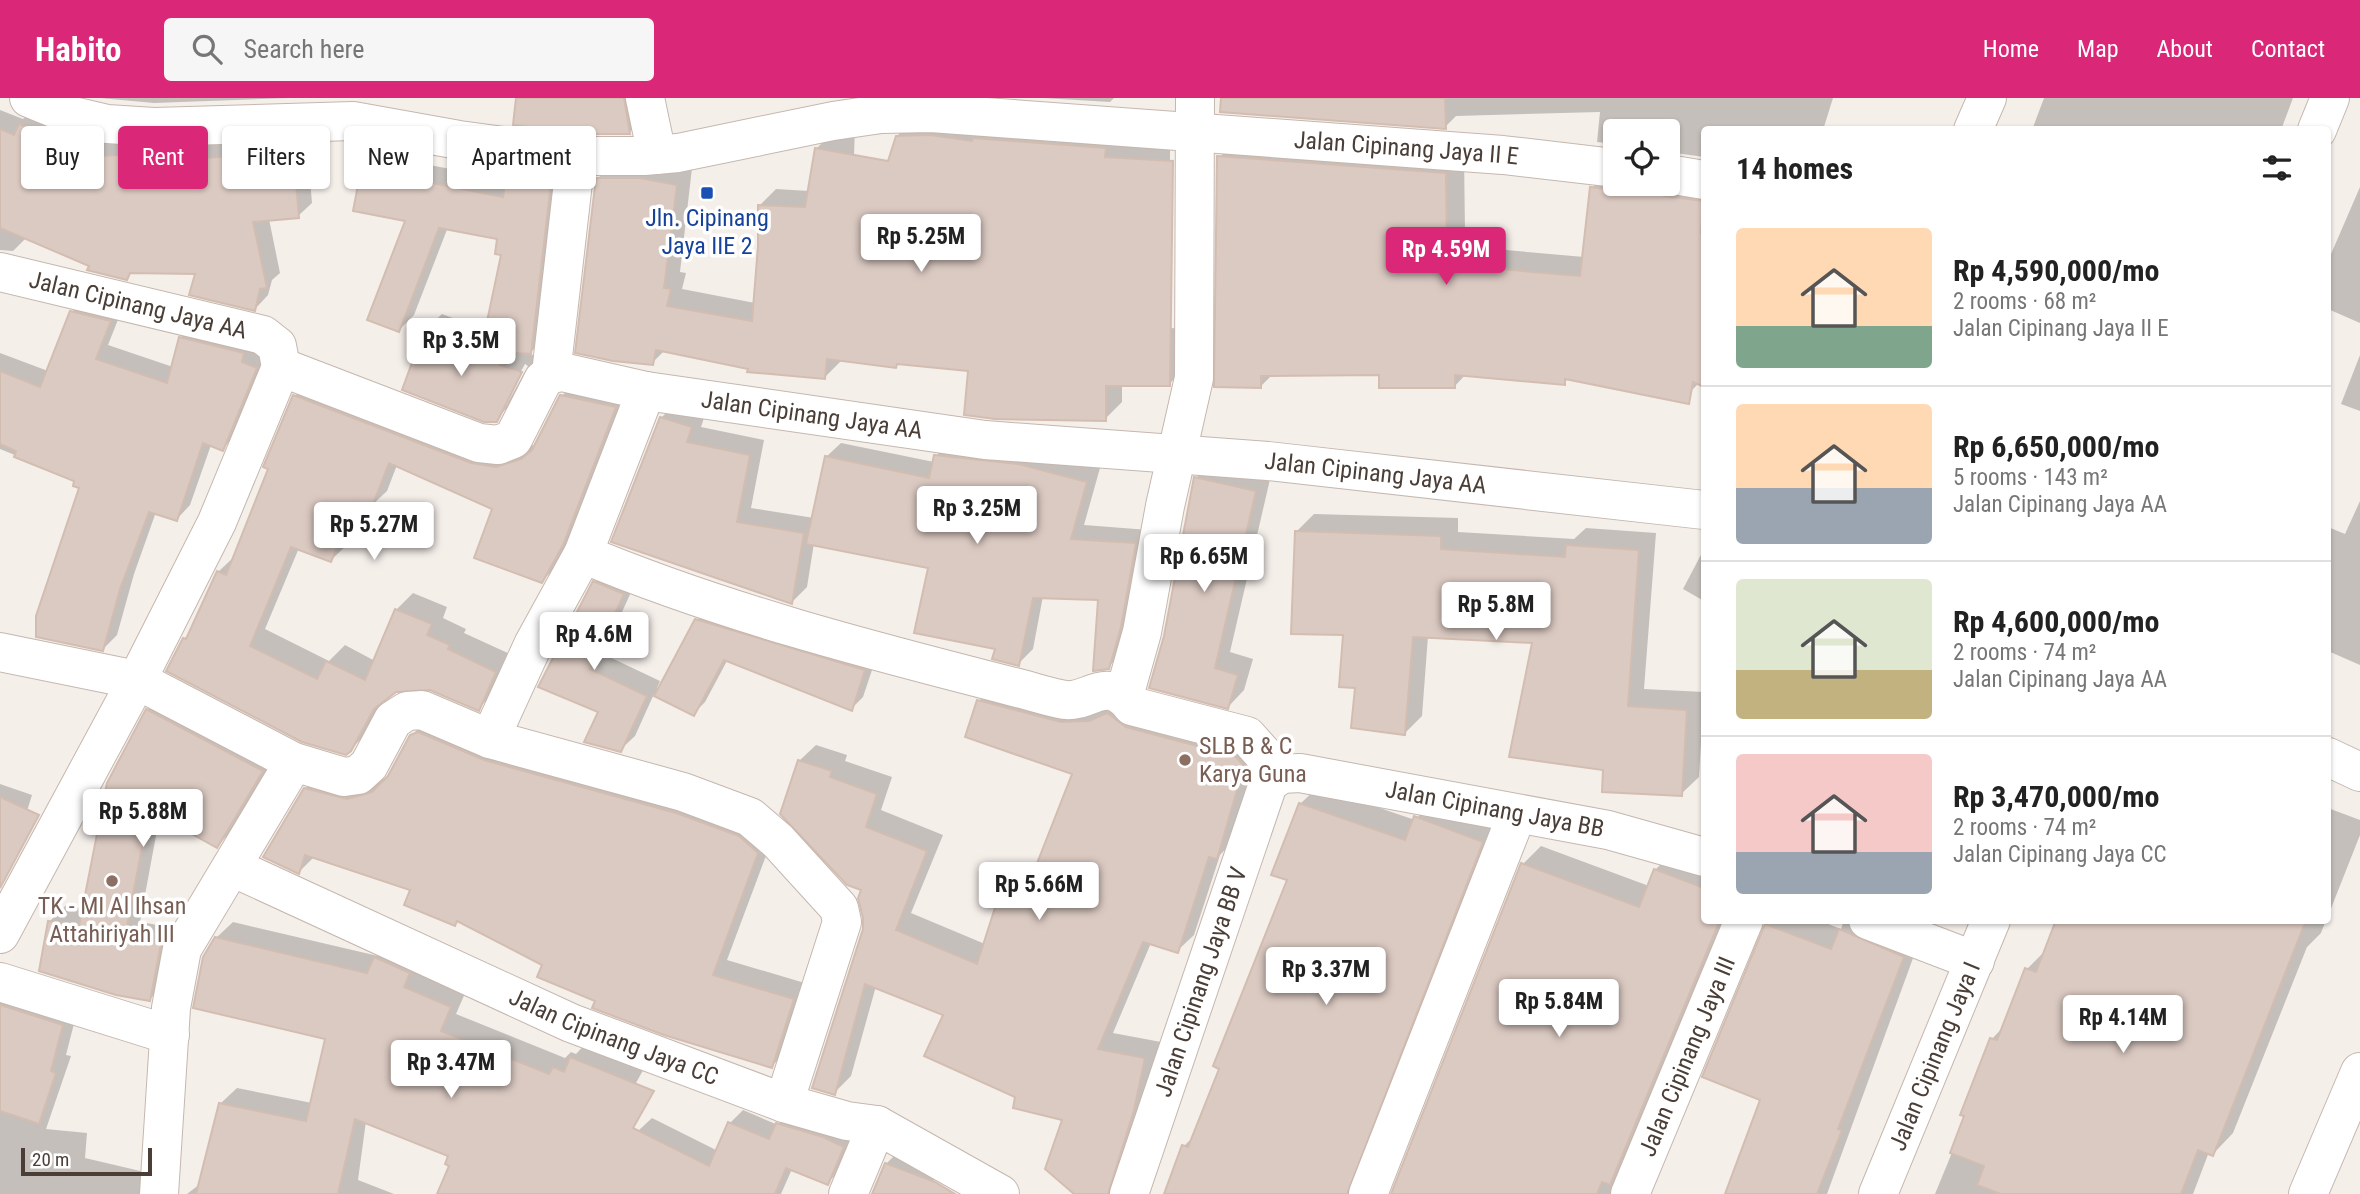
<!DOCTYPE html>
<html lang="en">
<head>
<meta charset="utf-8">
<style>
  :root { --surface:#fff; --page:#f6f6f6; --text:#222; --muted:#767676; --line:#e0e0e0; --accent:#db2777 }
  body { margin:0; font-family:"Roboto Condensed",sans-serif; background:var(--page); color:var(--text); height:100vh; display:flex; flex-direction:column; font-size:26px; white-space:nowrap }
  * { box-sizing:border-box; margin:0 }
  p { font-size:23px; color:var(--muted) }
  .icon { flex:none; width:38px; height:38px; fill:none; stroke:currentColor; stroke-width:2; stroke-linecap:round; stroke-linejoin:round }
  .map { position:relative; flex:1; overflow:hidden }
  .drawer { position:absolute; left:1701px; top:28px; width:630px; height:798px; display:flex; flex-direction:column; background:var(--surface); border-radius:7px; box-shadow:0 2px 5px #0004 }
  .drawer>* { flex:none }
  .guide { position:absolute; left:21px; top:28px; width:665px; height:63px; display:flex; gap:14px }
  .buttons { position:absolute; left:1603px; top:21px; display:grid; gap:14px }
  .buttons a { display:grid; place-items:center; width:77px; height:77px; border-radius:7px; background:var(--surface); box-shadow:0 2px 5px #0004; font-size:35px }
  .scale { position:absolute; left:21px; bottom:18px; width:131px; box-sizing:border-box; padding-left:7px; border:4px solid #4a3e37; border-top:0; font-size:19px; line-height:24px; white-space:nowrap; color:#4a3e37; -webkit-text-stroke:5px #fff; paint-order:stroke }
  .price { position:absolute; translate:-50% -60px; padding:0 16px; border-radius:7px; background:#fff; color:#222; font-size:23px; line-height:46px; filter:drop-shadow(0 2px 4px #0008) }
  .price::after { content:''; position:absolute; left:50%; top:42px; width:21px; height:16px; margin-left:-10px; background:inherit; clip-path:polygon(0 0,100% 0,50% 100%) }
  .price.current { background:var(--accent); color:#fff }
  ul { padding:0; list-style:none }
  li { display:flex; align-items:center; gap:21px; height:175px; padding:0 35px }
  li+li { border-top:2px solid var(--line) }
  li span { display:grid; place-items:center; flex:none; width:196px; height:140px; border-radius:7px; color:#555 }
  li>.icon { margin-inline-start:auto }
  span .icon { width:84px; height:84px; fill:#fffc; stroke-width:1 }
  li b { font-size:30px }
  h2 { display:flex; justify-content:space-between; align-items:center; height:84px; padding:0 35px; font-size:30px }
  .chip { padding:0 24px; border-radius:7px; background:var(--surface); box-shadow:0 2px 5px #0004; font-size:24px; line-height:63px }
  .chip.current { background:var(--accent); color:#fff }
  header { display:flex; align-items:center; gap:42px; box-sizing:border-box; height:98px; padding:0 35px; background:var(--accent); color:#fff }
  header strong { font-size:33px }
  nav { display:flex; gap:38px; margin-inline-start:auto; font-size:24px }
  .search { width:490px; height:63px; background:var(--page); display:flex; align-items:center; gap:18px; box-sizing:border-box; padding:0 24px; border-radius:7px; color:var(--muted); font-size:26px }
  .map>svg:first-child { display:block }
  .shadow { fill:#0003; fill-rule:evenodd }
  .building { fill:#dbcac2; stroke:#d3bdb1; stroke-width:2 }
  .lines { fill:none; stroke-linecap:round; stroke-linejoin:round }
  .minor-casing { stroke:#c5b7af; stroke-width:40 }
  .tertiary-casing { stroke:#c5b7af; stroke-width:40 }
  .minor { stroke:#fff; stroke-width:38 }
  .tertiary { stroke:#fff; stroke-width:38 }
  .transit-dot { fill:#1a4fb4; stroke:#fff; stroke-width:2.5 }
  .education-dot { fill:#8d6e63; stroke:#fff; stroke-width:2.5 }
  .labels { text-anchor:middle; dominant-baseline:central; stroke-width:7; stroke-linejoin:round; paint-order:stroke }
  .street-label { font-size:24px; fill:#4a3e37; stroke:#fff }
  .transit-label { font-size:24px; fill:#164399; stroke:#fff }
  .education-label { font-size:24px; fill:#785e54; stroke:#fff; text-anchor:start }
</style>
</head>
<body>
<header>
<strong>Habito</strong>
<div class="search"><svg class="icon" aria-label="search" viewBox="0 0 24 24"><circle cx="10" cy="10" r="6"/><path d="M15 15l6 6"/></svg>Search here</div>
<nav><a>Home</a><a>Map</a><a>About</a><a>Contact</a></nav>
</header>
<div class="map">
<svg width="2360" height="1096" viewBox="0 0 2360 1096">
  <rect width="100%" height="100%" fill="#f5efea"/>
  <!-- shadow -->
  <g class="shadow">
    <polygon points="100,0 289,0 154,5"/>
    <polygon points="520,0 647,0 650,14 630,34"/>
    <polygon points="1043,0 1114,0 1110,4"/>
    <polygon points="1222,0 1833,0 1823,32 1704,32 1704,59 1668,54 1668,33 1615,33 1615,46 1597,44 1600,14 1456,18 1445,29"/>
    <polygon points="2044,0 2293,0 2281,32 2032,32"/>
    <polygon points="36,8 306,34 312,105 298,118 269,121 280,175 272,182 268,197 255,211 197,174 133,173 126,180 26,140 13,153 0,152 0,12 23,21"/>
    <polygon points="914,22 1170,46 1170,230 1188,231 1186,270 1169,286 1122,286 1122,304 1105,321 970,271 900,264 895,268 842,262 825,279 750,269 665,252 652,265 597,81 614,64 692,70 680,174 686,175 682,191 755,205 759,108 776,91 809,93 817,50 834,33 855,29 849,200 897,38"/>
    <polygon points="1238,40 1464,57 1465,135 1471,135 1471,149 1584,159 1592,90 1610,72 1615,86 1704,82 1704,239 1699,285 1681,303 1569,280 1564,285 1466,276 1454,289 1381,275 1273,276 1260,289 1220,59"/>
    <path d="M 524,56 L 566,62 L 546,239 L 529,256 L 537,258 L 511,306 L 494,323 L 404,291 L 425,232 L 442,216 L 487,233 L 503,155 L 499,139 L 448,129 L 414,217 L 399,232 L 407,122 L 363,72 L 378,57 L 507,82 L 509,71 ZM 525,266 L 528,268 L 506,308 L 502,308 Z"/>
    <polygon points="2360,89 2360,225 2328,211 2328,163"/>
    <polygon points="86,200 123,209 108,247 173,269 180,240 194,226 270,256 236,337 222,351 211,347 190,407 177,421 156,414 134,476 117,537 103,551 81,389 77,382 0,351 0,255 48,273 72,214"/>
    <polygon points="2360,257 2360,313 2341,306"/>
    <polygon points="311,281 514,353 537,346 562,298 578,281 632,292 559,466 542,483 494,410 397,367 387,393 370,409 363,406 348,446 331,462 299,450 265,531 329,563 345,547 375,563 396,512 413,495 447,509 443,520 466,531 464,535 512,557 495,594 479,610 430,590 394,593 387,599 365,637 348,654 184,541 192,533 218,474 235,458 271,370 295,298"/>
    <polygon points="676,305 706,314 701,329 764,342 751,410 814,420 826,359 841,345 934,364 936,358 950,343 1033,353 1100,370 1084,427 1149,432 1123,555 1108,569 1100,500 1043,498 1033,551 1018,566 998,550 930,468 814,445 807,489 792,504 661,320"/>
    <polygon points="1212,364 1271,377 1230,554 1253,561 1244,592 1228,609 1165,538 1196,380"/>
    <polygon points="2360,403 2360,567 2328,553 2328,429 2345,436"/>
    <polygon points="1314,416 1458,420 1458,434 1574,441 1586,430 1656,435 1644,591 1704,594 1699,679 1681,696 1605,671 1534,543 1428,538 1422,618 1404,636 1357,589 1345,536 1296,434"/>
    <polygon points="1704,451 1704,503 1683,491"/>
    <polygon points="609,470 637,481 603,556 660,583 657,590 660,591 697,522 709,510 876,560 863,599 851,611 728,561 705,604 693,616 654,596 635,638 620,652 600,613 540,588 594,485"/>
    <polygon points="995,587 1107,607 1260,651 1233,743 1220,757 1194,837 1177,853 1151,845 1113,935 1161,944 1122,1096 1082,1096 1064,1021 1017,998 945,916 876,888 851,978 834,995 865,831 864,791 799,663 816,647 847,657 845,663 892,679 881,712 943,737 911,815 985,846 1002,795 1018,779 1032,783 1075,675 979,603"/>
    <polygon points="164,596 278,656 233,732 217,748 160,716 140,824 176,830 166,885 149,902 50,823 66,807 85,811 147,612"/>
    <polygon points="427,622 773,739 727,862 808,886 787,953 772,968 597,902 544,866 459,822 455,826 412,791 315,758 299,774 305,691 321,675 363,686 389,679 411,638"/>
    <polygon points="0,686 32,697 16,748 0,763"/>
    <polygon points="1318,689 1415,722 1434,702 1499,726 1374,1096 1166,1096 1184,1048 1195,1037 1289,780 1300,706"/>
    <polygon points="2328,710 2360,722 2360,737 2328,818"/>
    <polygon points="1541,748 1649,788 1655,772 1673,754 1704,766 1704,822 1730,822 1636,1096 1393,1096 1523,766"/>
    <polygon points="1771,822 1818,822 1841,831 1844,822 1877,822 1920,841 1827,1096 1726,1096 1763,1001 1766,827"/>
    <polygon points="2058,822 2326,822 2321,835 2307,849 2233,1035 2213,1056 2209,1054 2193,1096 1935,1096 1967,1018 1992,941 2004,928 2027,871 2047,851"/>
    <polygon points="233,824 378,858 392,844 466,893 456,916 565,960 571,954 576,956 588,943 646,967 574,1096 439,1096 451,1067 451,1057 366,1023 358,1082 394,1096 187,1096 200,1086 220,1006 237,990 312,1005 327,940 216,840"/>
    <polygon points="0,882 78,910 66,957 71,958 46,1031 87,1035 85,1060 153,1076 162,1096 0,1096"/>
    <polygon points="743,1012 778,1027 791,1013 856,1036 841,1072 827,1085 792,1071 781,1096 626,1096 639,1032 652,1020 718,1053 730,1025"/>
    <polygon points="902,1050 941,1065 928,1096 874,1096 886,1066"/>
  </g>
  <!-- building -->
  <g class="building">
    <polygon points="516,0 624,0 630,36 577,36 513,27"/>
    <polygon points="1221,0 1445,0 1446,31 1220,14"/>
    <polygon points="19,26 102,58 186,52 187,62 293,52 299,120 253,124 267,190 260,191 255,213 189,197 195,176 130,175 127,182 87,172 89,168 0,130 0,31 14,37"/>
    <polygon points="930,37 972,43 973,40 1106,50 1105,59 1173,63 1170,288 1106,288 1106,323 995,321 964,317 968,273 897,266 896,270 827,261 825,281 747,274 748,271 656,252 653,267 613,263 575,255 596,80 640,80 677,87 664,190 671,191 667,208 752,223 758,148 758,107 805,109 815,50 888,63 896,38"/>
    <polygon points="1217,58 1446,75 1447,152 1453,152 1453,167 1580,178 1590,89 1612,92 1629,86 1650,88 1664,98 1704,103 1701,135 1704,136 1704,289 1693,284 1689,306 1565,281 1565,287 1455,277 1455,290 1379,290 1379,277 1261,278 1261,290 1214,289"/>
    <polygon points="361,71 503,99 507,71 552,77 531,256 481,252 501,157 495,156 497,141 439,130 399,234 367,222 405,123 353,113"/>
    <polygon points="70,213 111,223 96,261 167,285 179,239 244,255 242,264 257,270 223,353 203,345 177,423 149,414 120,491 103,553 36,539 36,518 79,390 73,388 74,383 14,359 16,353 0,346 0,273 40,289"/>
    <polygon points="424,232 501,260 500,267 522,274 497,324 484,324 402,292"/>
    <polygon points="293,297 471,365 496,369 521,361 532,352 560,297 616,309 563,447 542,485 474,460 492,411 389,365 371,411 355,405 331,464 291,449 250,548 317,581 326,563 365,582 395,511 432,526 427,537 450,547 448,551 496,574 479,613 430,592 396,594 374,611 351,653 346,657 302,644 166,573 183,540 186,541 217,473 226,477 268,371 263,369"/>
    <polygon points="660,319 692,329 687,344 750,357 737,424 804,435 792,506 611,444"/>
    <polygon points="934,357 1018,366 1087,384 1071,441 1136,445 1121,529 1109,571 1093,573 1098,502 1033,500 1019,568 992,561 995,551 914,535 928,470 806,446 825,358 929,380"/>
    <polygon points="1194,379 1256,393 1215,570 1238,577 1228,611 1149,590 1164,538"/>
    <polygon points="1295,433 1441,438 1441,451 1565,459 1566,447 1639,452 1628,608 1687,612 1682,698 1602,694 1603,672 1509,659 1532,545 1413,539 1405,637 1351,630 1355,590 1339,589 1343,537 1291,536"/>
    <polygon points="593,483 624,496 590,571 647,598 621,654 584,644 598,614 538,589"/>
    <polygon points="695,521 865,572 852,613 724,562 694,618 654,598"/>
    <polygon points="977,602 1061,624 1089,623 1107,615 1126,629 1235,658 1244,668 1217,761 1209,759 1178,855 1143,844 1098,951 1145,960 1134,1012 1108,1096 1074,1096 1045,1071 1062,1022 1013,1010 1015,999 924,958 943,917 865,886 835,997 812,990 863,831 863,820 858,800 861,792 847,787 780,716 798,662 832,673 830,679 877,696 866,729 927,753 896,832 977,866 1000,794 1023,801 1072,676 965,639"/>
    <polygon points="146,611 263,673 217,750 149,712 125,839 161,846 150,903 116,897 39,873 48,823 79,828 107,685"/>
    <polygon points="418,634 484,662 676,715 739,738 758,755 713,877 794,901 772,970 664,937 592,910 595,903 537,879 542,867 457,823 455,828 404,807 410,792 305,757 299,776 263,759 304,690 347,701 372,694 388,678 410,637"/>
    <polygon points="0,699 39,717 0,790"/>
    <polygon points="1299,705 1405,742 1414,718 1483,744 1347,1096 1164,1096 1182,1047 1188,1049 1219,971 1213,968 1287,782 1271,777"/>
    <polygon points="1521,765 1639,809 1654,771 1704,790 1704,822 1720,822 1610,1087 1602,1084 1597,1096 1391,1096"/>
    <polygon points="2056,822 2306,822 2213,1058 2198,1052 2181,1096 2001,1096 1977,1087 1984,1068 1950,1055 1964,1018 1960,1017 1990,940 1997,942 2025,870 2036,874"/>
    <polygon points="1765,826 1831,851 1839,831 1904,859 1838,1031 1842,1032 1817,1096 1725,1096 1760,1002 1702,979"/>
    <polygon points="215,839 367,875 374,859 410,875 404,889 451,909 441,933 549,976 553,969 564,974 570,959 654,993 633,1030 709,1068 728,1024 769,1041 776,1025 823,1039 844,1049 828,1087 786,1070 775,1096 437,1096 449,1068 445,1066 448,1058 355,1021 338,1096 196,1096 219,1005 306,1023 325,941 193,910 203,859"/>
    <polygon points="0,907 63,927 51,973 56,975 39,1026 0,1013"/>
    <polygon points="885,1065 935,1084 955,1096 872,1096"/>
  </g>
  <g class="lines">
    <defs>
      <g id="minor">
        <path id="s1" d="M 29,0 L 73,18 L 107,26 L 154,29 L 353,23 L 459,42 L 576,58 L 644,58 L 678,55 L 833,23 L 881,16 L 931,15 L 1503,57 L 1615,70"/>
        <polyline points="645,0 657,57"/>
        <polyline points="1973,32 1987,0"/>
        <polyline points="2317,32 2330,0"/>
        <polyline points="1668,76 1704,82"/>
        <path id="s2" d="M 0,174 L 263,237 L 277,248 L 281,269 L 479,345 L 498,347 L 513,341 L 543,282 L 551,276 L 562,274 L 646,293 L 985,342 L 1268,363 L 1704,412"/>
        <polyline points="551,276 576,58"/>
        <path d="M 583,456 C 722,514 869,552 1014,589 C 1031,593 1048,599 1065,602 C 1089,605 1107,576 1132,608 L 1247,638 L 1281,676"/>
        <polyline points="0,554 137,582 294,664 344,679 358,677 369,667 393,622 407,613 422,612 490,641 683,694 750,719 778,743 839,810 842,824 784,1005"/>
        <polyline points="1124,598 1142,534 1165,408 1194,280 1195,0"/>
        <polyline points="490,641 533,547 583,456 646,293"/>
        <polyline points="2328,659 2360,674"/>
        <path id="s3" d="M 1281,676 L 1300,675 L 1608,732 L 1704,759"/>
        <path id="s4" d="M 232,769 L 571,925 L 784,1005 L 847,1023 L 877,1027 L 1000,1096"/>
        <polyline points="1868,822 1975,863"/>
        <polyline points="0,836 137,582 217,424 281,269"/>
        <polyline points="0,884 170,937"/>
        <polyline points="159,1096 171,910 182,851 294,664"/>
        <polyline points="848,1096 877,1027"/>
        <path id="s5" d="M 1129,1096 L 1268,686 L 1281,676"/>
        <polyline points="1368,1096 1517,716"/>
        <path id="s6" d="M 1630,1096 L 1744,822"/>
        <path id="s7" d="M 1878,1096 L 1991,822"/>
      </g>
      <polyline id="tertiary" points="2308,1096 2360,974"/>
    </defs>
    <!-- minor casing -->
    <use href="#minor" class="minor-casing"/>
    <!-- tertiary casing -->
    <use href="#tertiary" class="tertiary-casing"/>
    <!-- minor -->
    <use href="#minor" class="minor"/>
    <!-- tertiary -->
    <use href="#tertiary" class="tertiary"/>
  </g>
  <!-- markers -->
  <rect class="transit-dot" x="700" y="88" width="14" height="14" rx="3.5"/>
  <g class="education-dot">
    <circle cx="1185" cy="662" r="7"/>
    <circle cx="112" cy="783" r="7"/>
  </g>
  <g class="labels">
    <!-- street labels -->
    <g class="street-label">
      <text stroke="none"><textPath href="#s1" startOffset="1390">Jalan Cipinang Jaya II E</textPath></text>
      <text stroke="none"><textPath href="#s2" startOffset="142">Jalan Cipinang Jaya AA</textPath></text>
      <text stroke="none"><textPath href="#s2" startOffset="898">Jalan Cipinang Jaya AA</textPath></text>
      <text stroke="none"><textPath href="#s2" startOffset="1465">Jalan Cipinang Jaya AA</textPath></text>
      <text stroke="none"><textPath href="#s3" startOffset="217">Jalan Cipinang Jaya BB</textPath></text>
      <text stroke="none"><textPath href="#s5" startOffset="224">Jalan Cipinang Jaya BB V</textPath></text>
      <text stroke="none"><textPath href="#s4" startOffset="418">Jalan Cipinang Jaya CC</textPath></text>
      <text stroke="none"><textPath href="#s6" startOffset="149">Jalan Cipinang Jaya III</textPath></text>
      <text stroke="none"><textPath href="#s7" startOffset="149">Jalan Cipinang Jaya I</textPath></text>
    </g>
    <!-- transit labels -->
    <g class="transit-label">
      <text x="707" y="120">Jln. Cipinang<tspan x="707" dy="28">Jaya IIE 2</tspan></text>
    </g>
    <!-- education labels -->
    <g class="education-label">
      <text x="1199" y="648">SLB B &amp; C<tspan x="1199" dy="28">Karya Guna</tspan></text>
      <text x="112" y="808" text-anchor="middle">TK - MI Al Ihsan<tspan x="112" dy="28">Attahiriyah III</tspan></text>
    </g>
  </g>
</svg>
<div class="buttons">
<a><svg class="icon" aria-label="locate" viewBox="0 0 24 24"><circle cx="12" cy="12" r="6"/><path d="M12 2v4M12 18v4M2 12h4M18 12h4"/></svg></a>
</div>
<div class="scale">20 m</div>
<b class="price" style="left:921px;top:176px">Rp 5.25M</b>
<b class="price current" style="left:1446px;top:189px">Rp 4.59M</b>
<b class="price" style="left:461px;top:280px">Rp 3.5M</b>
<b class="price" style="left:977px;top:448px">Rp 3.25M</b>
<b class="price" style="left:374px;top:464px">Rp 5.27M</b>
<b class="price" style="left:1204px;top:496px">Rp 6.65M</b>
<b class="price" style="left:1496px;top:544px">Rp 5.8M</b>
<b class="price" style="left:594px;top:574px">Rp 4.6M</b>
<b class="price" style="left:143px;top:751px">Rp 5.88M</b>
<b class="price" style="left:1039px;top:824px">Rp 5.66M</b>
<b class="price" style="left:1326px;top:909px">Rp 3.37M</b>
<b class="price" style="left:1559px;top:941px">Rp 5.84M</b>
<b class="price" style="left:2123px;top:957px">Rp 4.14M</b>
<b class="price" style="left:451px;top:1002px">Rp 3.47M</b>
<div class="guide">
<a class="chip">Buy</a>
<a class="chip current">Rent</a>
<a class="chip">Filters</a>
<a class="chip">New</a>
<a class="chip">Apartment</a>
</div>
<section class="drawer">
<h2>14 homes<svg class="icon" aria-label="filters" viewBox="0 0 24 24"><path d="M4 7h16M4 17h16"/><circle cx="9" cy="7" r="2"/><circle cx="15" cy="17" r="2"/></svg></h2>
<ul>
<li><span style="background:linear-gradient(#ffd9b3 70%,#7fa58c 0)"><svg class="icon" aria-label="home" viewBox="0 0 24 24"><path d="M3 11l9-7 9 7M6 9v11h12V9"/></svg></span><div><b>Rp 4,590,000/mo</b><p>2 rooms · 68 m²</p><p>Jalan Cipinang Jaya II E</p></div></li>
<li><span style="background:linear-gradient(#ffd9b3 60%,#9aa5b1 0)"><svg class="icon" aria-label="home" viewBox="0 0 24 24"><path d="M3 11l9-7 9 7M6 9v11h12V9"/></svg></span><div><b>Rp 6,650,000/mo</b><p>5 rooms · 143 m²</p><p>Jalan Cipinang Jaya AA</p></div></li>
<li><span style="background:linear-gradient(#dfe7d0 65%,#c2b280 0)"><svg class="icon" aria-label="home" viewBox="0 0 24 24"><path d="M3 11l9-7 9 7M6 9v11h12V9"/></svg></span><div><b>Rp 4,600,000/mo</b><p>2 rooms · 74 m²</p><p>Jalan Cipinang Jaya AA</p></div></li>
<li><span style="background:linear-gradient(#f6c9c9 70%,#9aa5b1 0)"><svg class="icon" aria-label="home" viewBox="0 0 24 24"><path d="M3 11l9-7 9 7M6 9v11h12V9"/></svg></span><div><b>Rp 3,470,000/mo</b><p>2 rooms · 74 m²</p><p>Jalan Cipinang Jaya CC</p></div></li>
</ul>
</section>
</div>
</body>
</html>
